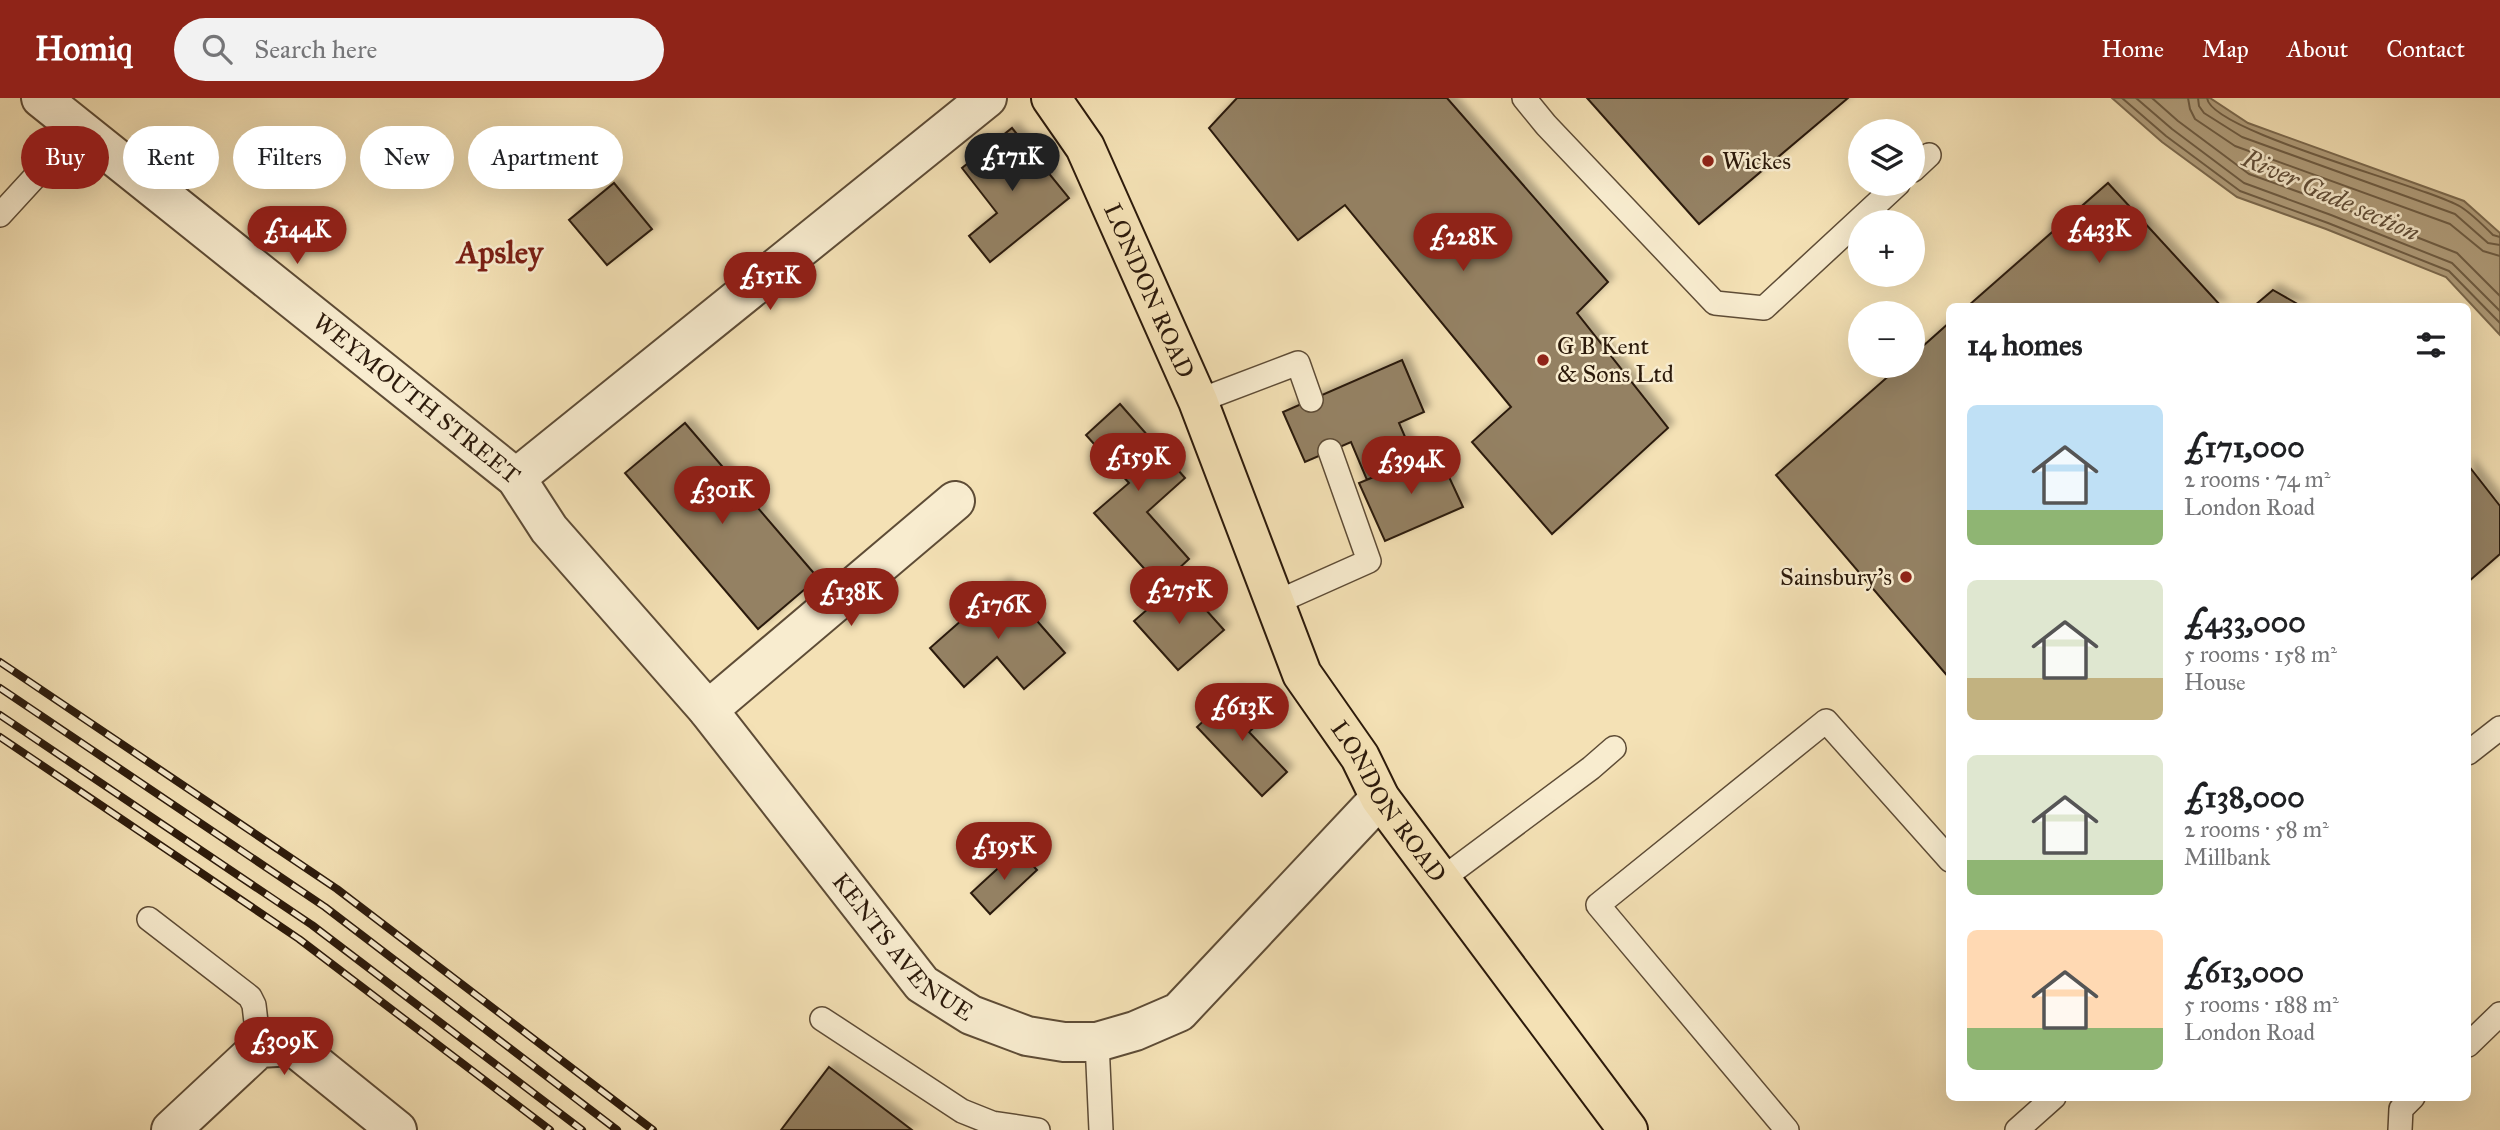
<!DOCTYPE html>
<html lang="en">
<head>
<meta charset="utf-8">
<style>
  :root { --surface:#fff; --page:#f2f2f2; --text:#202124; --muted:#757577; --accent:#8f2418 }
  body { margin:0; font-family:"IM FELL Great Primer",serif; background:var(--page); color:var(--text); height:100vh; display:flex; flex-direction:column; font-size:26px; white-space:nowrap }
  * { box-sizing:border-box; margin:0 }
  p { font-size:23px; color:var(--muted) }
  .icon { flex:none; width:38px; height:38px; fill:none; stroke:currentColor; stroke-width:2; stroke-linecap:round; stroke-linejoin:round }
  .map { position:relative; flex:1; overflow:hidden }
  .details { position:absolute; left:1946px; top:205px; width:525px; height:798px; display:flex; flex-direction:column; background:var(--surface); border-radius:10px; box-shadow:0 7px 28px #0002 }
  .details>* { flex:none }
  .top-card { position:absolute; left:21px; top:28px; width:665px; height:63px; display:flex; gap:14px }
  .buttons { position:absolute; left:1848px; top:21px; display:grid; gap:14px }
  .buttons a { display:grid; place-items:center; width:77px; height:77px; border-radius:50%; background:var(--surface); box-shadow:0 7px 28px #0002; font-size:35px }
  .price { position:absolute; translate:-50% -60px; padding:0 16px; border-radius:24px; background:var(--accent); color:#fff; font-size:23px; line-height:46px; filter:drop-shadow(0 2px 4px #0008) }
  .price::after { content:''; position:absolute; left:50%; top:42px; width:21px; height:16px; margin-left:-10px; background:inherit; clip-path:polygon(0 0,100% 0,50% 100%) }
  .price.active { background:#222; color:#fff }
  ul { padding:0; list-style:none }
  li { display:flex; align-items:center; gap:21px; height:175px; padding:0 21px }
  li span { display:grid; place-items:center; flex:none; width:196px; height:140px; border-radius:10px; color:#555 }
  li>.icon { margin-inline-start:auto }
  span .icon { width:84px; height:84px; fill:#fffc; stroke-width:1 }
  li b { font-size:30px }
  h2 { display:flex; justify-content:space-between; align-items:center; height:84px; padding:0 21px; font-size:30px }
  .pill { padding:0 24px; border-radius:32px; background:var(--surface); box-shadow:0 7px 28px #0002; font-size:24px; line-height:63px }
  .pill.active { background:var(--accent); color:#fff }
  header { display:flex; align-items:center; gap:42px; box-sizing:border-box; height:98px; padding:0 35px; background:var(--accent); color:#fff }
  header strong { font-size:33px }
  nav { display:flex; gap:38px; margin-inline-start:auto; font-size:24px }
  .search { width:490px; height:63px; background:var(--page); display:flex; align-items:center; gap:18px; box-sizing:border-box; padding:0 24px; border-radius:38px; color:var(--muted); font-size:26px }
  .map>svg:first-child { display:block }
  .water { fill:#b09d7b; stroke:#7b694e; stroke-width:2 }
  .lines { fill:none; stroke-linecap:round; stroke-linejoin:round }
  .shore { stroke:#6e5c43; stroke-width:2 }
  .building { fill:#948163; stroke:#2c1a0b; stroke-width:2; filter:url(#shadow) }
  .service-casing { stroke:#5e4c36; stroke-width:26 }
  .minor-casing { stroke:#5e4c36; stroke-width:42 }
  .primary-casing { stroke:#2c1a0b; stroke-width:42 }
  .service { stroke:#f8eccf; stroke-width:23 }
  .minor { stroke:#f8eccf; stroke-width:38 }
  .primary { stroke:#f4e1b5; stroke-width:38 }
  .rail-casing { stroke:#2c1a0b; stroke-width:8 }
  .rail { stroke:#f8eccf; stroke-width:5; stroke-dasharray:16; stroke-linecap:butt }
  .poi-dot { fill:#8f2418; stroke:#f8eccf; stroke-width:2.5 }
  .labels { text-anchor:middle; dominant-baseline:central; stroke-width:5; stroke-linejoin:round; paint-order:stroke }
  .poi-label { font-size:24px; fill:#2c1a0b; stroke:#f8eccf; text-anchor:start }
  .street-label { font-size:24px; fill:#2c1a0b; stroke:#f8eccf }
  .water-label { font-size:26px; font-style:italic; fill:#614e38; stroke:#f8eccf }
  .district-label { font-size:32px; font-weight:bold; fill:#7a1f14; stroke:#f8eccf }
</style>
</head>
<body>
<header>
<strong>Homiq</strong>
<div class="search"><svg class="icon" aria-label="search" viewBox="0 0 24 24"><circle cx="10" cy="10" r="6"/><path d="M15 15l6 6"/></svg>Search here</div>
<nav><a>Home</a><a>Map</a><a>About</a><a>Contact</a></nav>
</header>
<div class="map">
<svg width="2500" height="1032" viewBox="0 0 2500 1032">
  <defs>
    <filter id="shadow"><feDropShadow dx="6" dy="-6" stdDeviation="3.5" flood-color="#0004"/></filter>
  </defs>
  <rect width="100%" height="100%" fill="#f4e1b5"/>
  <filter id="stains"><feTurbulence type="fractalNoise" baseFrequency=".00286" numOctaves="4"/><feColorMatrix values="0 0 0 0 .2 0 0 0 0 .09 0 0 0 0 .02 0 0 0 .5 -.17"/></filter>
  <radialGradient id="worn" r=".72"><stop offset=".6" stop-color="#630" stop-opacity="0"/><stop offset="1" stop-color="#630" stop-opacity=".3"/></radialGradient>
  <!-- water -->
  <polygon class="water" points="2112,0 2210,0 2248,25 2464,103 2500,135 2500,237 2446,179 2326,131 2237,99 2162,44"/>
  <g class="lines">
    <!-- shore -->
    <g class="shore">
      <polyline points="2122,0 2166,38 2240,93 2328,125 2449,173 2500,225"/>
      <polyline points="2136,0 2172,31 2244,85 2331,117 2452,165 2500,213"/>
      <polyline points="2152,0 2178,23 2249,76 2335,107 2457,155 2500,198"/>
      <polyline points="2188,0 2190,11 2195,21 2235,48 2450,126 2483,153 2500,158"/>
      <polyline points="2198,0 2199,8 2204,15 2242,39 2455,116 2488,145 2500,147"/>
      <path d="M 2207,0 C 2211,34 2424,87 2461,109 C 2472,116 2484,128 2493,137 L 2500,139"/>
    </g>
  </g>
  <!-- building -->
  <g class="building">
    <polygon points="1237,0 1447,0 1608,184 1577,215 1668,330 1552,436 1472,344 1511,309 1345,107 1298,142 1209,30"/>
    <polygon points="1587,0 1848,0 1699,126"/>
    <polygon points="1012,30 1069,100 990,164 969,138 997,115 962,70"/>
    <polygon points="614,85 652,131 607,167 569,122"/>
    <polygon points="2108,85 2221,208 1968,208"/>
    <polygon points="2273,192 2301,208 2254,208"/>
    <polygon points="1950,224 1950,581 1776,377 1900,268 1913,268 1913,257"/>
    <polygon points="1402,262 1424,314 1399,325 1415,362 1367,382 1351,344 1305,364 1283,314"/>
    <polygon points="1120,306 1185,380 1147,414 1189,461 1160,488 1094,415 1129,385 1086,337"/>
    <polygon points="685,325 818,480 758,531 625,375"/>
    <polygon points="1437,353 1463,409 1385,443 1359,385"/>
    <polygon points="2468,367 2500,408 2500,456 2468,484"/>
    <polygon points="1180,483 1224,532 1178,572 1134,523"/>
    <polygon points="1004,485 1065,555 1024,591 997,559 964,589 930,550"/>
    <polygon points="1235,594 1262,622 1249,634 1287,674 1262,698 1197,629"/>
    <polygon points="1018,752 1037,772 990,816 971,795"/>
    <polygon points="829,969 912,1032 781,1032"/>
  </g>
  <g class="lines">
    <defs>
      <g id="service">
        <polyline points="1524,0 1546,27 1715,205 1764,210 1898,86"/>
        <polyline points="1913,72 1929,57"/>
        <polyline points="0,117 78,32"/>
        <polyline points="1198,303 1298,265 1311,302"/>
        <polyline points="1275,505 1369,463 1330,353"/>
        <polyline points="2468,655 2500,630"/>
        <polyline points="1442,781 1591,670 1614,650"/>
        <polyline points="149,821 250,899 254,907 259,950"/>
        <polyline points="822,921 962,1013 992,1025 1038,1032"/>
        <polyline points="1097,944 1101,1032"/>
        <polyline points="2468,947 2500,916"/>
        <polyline points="1787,1032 1598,807 1826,623 1950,762"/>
        <polyline points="2017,1032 2054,999"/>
        <polyline points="2400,1032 2401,1011 2413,999"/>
      </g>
      <g id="minor">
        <path id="s1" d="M 41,0 L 516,380 L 549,431 L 708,612 L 922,886 L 971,917 L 1027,938 L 1064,944 L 1097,944 L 1135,933 L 1179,914 L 1380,700"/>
        <polyline points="516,380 987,0"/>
        <polyline points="708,612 955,403"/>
        <polyline points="171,1032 259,950 293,948 397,1032"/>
      </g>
      <g id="primary">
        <path id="s2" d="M 1051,0 L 1085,49 L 1198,303 L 1302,576 L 1360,659 L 1380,700 L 1628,1032"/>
      </g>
    </defs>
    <!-- service casing -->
    <use href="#service" class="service-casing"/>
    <!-- minor casing -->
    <use href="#minor" class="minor-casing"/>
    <!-- primary casing -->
    <use href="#primary" class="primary-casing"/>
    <!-- service -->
    <use href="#service" class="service"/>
    <!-- minor -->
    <use href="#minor" class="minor"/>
    <!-- primary -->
    <use href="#primary" class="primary"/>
    <defs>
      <g id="rail">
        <polyline points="0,564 337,791 653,1032"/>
        <polyline points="0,590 325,809 617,1032"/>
        <polyline points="0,617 312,827 582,1032"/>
        <polyline points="0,639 299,841 550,1032"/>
      </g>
    </defs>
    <!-- rail casing -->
    <use href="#rail" class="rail-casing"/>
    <!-- rail -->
    <use href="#rail" class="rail"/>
  </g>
  <!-- markers -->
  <g class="poi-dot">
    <circle cx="1708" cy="63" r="7"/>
    <circle cx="1543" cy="262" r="7"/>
    <circle cx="1906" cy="479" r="7"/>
  </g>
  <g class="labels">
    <!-- poi labels -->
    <g class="poi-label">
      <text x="1722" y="63">Wickes</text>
      <text x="1557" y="248">G B Kent<tspan x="1557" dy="28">&amp; Sons Ltd</tspan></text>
      <text x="1892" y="479" text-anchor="end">Sainsbury's</text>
    </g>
    <!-- street labels -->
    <g class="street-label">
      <text stroke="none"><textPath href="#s2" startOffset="217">LONDON ROAD</textPath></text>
      <text stroke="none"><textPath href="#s1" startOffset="481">WEYMOUTH STREET</textPath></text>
      <text stroke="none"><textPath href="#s2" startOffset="784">LONDON ROAD</textPath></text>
      <text stroke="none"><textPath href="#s1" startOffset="1218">KENTS AVENUE</textPath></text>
    </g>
    <!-- water labels -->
    <g class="water-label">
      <text transform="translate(2331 97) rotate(24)">River Gade section</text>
    </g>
    <!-- district labels -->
    <g class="district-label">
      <text x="500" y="154">Apsley</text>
    </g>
  </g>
  <rect width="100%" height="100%" filter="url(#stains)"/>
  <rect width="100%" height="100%" fill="url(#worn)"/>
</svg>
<div class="buttons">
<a><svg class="icon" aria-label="layers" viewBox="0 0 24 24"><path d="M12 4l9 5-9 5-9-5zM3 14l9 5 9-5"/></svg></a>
<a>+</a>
<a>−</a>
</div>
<b class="price active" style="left:1012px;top:95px">£171K</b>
<b class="price" style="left:2099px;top:167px">£433K</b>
<b class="price" style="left:297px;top:168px">£144K</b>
<b class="price" style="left:1463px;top:175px">£228K</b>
<b class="price" style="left:770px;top:214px">£151K</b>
<b class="price" style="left:1138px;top:395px">£159K</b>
<b class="price" style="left:1411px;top:398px">£394K</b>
<b class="price" style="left:722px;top:428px">£301K</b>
<b class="price" style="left:1179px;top:528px">£275K</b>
<b class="price" style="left:851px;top:530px">£138K</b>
<b class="price" style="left:998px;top:543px">£176K</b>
<b class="price" style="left:1242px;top:645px">£613K</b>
<b class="price" style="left:1004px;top:784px">£195K</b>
<b class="price" style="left:284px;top:979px">£309K</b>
<div class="top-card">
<a class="pill active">Buy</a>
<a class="pill">Rent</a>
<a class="pill">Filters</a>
<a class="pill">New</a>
<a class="pill">Apartment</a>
</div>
<section class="details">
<h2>14 homes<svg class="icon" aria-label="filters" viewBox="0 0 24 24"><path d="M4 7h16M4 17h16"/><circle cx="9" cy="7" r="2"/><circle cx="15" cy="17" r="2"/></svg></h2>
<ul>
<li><span style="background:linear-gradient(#bfe0f5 75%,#8fb573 0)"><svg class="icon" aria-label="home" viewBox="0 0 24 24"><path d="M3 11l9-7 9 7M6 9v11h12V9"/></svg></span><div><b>£171,000</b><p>2 rooms · 74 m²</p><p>London Road</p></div></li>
<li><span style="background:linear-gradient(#dfe7d0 70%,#c2b280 0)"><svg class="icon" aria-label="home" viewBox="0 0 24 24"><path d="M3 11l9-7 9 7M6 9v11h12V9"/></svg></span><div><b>£433,000</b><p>5 rooms · 158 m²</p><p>House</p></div></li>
<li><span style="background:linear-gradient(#dfe7d0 75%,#8fb573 0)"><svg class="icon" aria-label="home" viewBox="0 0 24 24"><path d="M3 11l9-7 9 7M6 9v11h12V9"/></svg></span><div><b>£138,000</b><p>2 rooms · 58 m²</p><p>Millbank</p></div></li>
<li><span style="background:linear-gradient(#ffd9b3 70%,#8fb573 0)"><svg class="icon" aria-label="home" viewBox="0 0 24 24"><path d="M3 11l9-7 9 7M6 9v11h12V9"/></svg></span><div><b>£613,000</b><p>5 rooms · 188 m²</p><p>London Road</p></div></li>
</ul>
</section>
</div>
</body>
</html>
